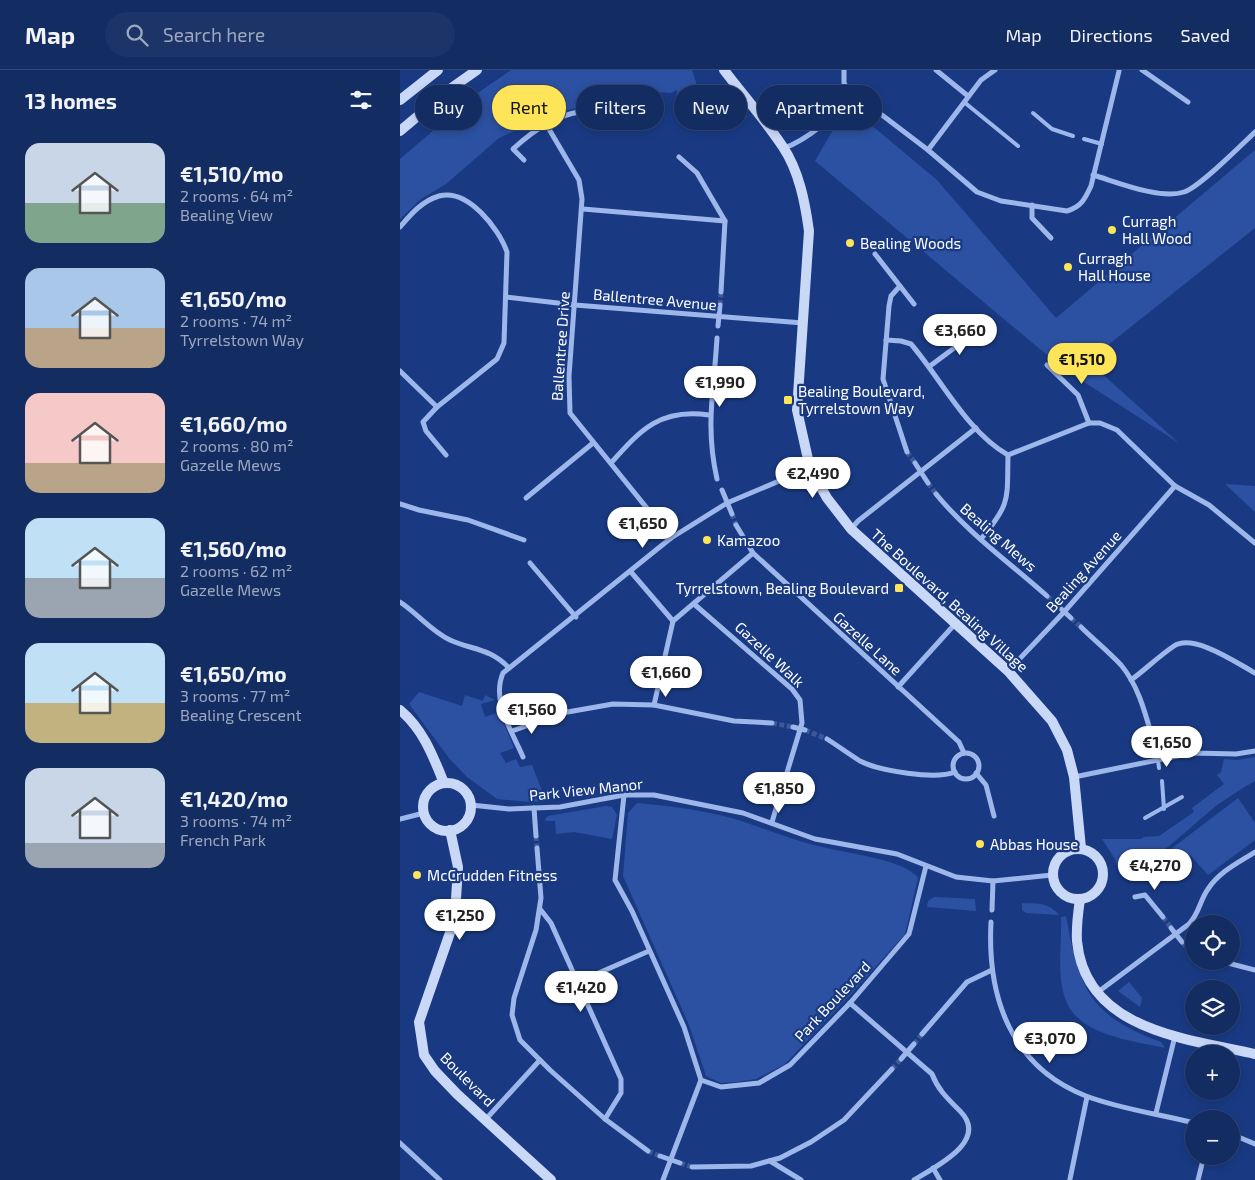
<!DOCTYPE html>
<html lang="en">
<head>
<meta charset="utf-8">
<style>
  :root { --surface:#132c62; --page:#1c3468; --text:#f1f3f6; --muted:#9da7be; --line:#324877; --accent:#fee459 }
  body { margin:0; font-family:"Exo 2",sans-serif; background:var(--page); color:var(--text); height:100vh; display:flex; flex-direction:column; font-size:19px; white-space:nowrap }
  * { box-sizing:border-box; margin:0 }
  p { font-size:16px; color:var(--muted) }
  .icon { flex:none; width:28px; height:28px; fill:none; stroke:currentColor; stroke-width:2; stroke-linecap:round; stroke-linejoin:round }
  .map { position:relative; flex:1; overflow:hidden }
  .panel { display:flex; flex-direction:column; background:var(--surface); width:400px }
  .panel>* { flex:none }
  .top-card { position:absolute; left:15px; top:15px; width:475px; height:45px; display:flex; gap:10px }
  .fabs { position:absolute; left:785px; top:845px; display:grid; gap:10px }
  .fabs a { display:grid; place-items:center; width:55px; height:55px; border-radius:50%; background:var(--surface); box-shadow:0 2px 8px #0003,0 0 0 1px var(--line); font-size:25px }
  .price { position:absolute; translate:-50% -42px; padding:0 11px; border-radius:18px; background:#fff; color:#222; font-size:16px; line-height:32px; filter:drop-shadow(0 1px 2px #0008) }
  .price::after { content:''; position:absolute; left:50%; top:30px; width:15px; height:11px; margin-left:-8px; background:inherit; clip-path:polygon(0 0,100% 0,50% 100%) }
  .price.active { background:var(--accent); color:#111 }
  ul { padding:0; list-style:none }
  li { display:flex; align-items:center; gap:15px; height:125px; padding:0 25px }
  li span { display:grid; place-items:center; flex:none; width:140px; height:100px; border-radius:15px; color:#555 }
  li>.icon { margin-inline-start:auto }
  span .icon { width:60px; height:60px; fill:#fffc; stroke-width:1 }
  li b { font-size:21px }
  h2 { display:flex; justify-content:space-between; align-items:center; height:60px; padding:0 25px; font-size:21px }
  .tag { padding:0 18px; border-radius:22px; background:var(--surface); box-shadow:0 2px 8px #0003,0 0 0 1px var(--line); font-size:18px; line-height:45px }
  .tag.active { background:var(--accent); color:#111 }
  header { display:flex; align-items:center; gap:30px; box-sizing:border-box; height:70px; padding:0 25px; background:var(--surface); border-bottom:1px solid var(--line) }
  header strong { font-size:24px }
  nav { display:flex; gap:28px; margin-inline-start:auto; font-size:18px }
  .search { width:350px; height:45px; background:var(--page); display:flex; align-items:center; gap:12px; box-sizing:border-box; padding:0 18px; border-radius:28px; color:var(--muted); font-size:19px }
  main { display:flex; flex:1; min-height:0 }
  .map>svg:first-child { display:block }
  .green { fill:#2c51a2 }
  .lines { fill:none; stroke-linecap:round; stroke-linejoin:round }
  .street-tunnel { stroke:#3c5896; stroke-width:5; stroke-dasharray:5 2.5; stroke-linecap:butt }
  .lane { stroke:#9eb7eb; stroke-width:4 }
  .street { stroke:#9eb7eb; stroke-width:5 }
  .secondary { stroke:#cad8f8; stroke-width:10 }
  .poi-dot { fill:#fee459; stroke:#193a83; stroke-width:2 }
  .labels { text-anchor:middle; dominant-baseline:central; stroke-width:4.5; stroke-linejoin:round; paint-order:stroke }
  .poi-label { font-size:15px; fill:#fff; stroke:#193a83; text-anchor:start }
  .street-label { font-size:15px; fill:#fff; stroke:#193a83 }
</style>
</head>
<body>
<header>
<strong>Map</strong>
<div class="search"><svg class="icon" aria-label="search" viewBox="0 0 24 24"><circle cx="10" cy="10" r="6"/><path d="M15 15l6 6"/></svg>Search here</div>
<nav><a>Map</a><a>Directions</a><a>Saved</a></nav>
</header>
<main>
<section class="panel">
<h2>13 homes<svg class="icon" aria-label="filters" viewBox="0 0 24 24"><path d="M4 7h16M4 17h16"/><circle cx="9" cy="7" r="2"/><circle cx="15" cy="17" r="2"/></svg></h2>
<ul>
<li><span style="background:linear-gradient(#c9d6e8 60%,#7fa58c 0)"><svg class="icon" aria-label="home" viewBox="0 0 24 24"><path d="M3 11l9-7 9 7M6 9v11h12V9"/></svg></span><div><b>€1,510/mo</b><p>2 rooms · 64 m²</p><p>Bealing View</p></div></li>
<li><span style="background:linear-gradient(#a9c7e8 60%,#b9a48a 0)"><svg class="icon" aria-label="home" viewBox="0 0 24 24"><path d="M3 11l9-7 9 7M6 9v11h12V9"/></svg></span><div><b>€1,650/mo</b><p>2 rooms · 74 m²</p><p>Tyrrelstown Way</p></div></li>
<li><span style="background:linear-gradient(#f6c9c9 70%,#b9a48a 0)"><svg class="icon" aria-label="home" viewBox="0 0 24 24"><path d="M3 11l9-7 9 7M6 9v11h12V9"/></svg></span><div><b>€1,660/mo</b><p>2 rooms · 80 m²</p><p>Gazelle Mews</p></div></li>
<li><span style="background:linear-gradient(#bfe0f5 60%,#9aa5b1 0)"><svg class="icon" aria-label="home" viewBox="0 0 24 24"><path d="M3 11l9-7 9 7M6 9v11h12V9"/></svg></span><div><b>€1,560/mo</b><p>2 rooms · 62 m²</p><p>Gazelle Mews</p></div></li>
<li><span style="background:linear-gradient(#bfe0f5 60%,#c2b280 0)"><svg class="icon" aria-label="home" viewBox="0 0 24 24"><path d="M3 11l9-7 9 7M6 9v11h12V9"/></svg></span><div><b>€1,650/mo</b><p>3 rooms · 77 m²</p><p>Bealing Crescent</p></div></li>
<li><span style="background:linear-gradient(#c9d6e8 75%,#9aa5b1 0)"><svg class="icon" aria-label="home" viewBox="0 0 24 24"><path d="M3 11l9-7 9 7M6 9v11h12V9"/></svg></span><div><b>€1,420/mo</b><p>3 rooms · 74 m²</p><p>French Park</p></div></li>
</ul>
</section>
<div class="map">
<svg width="855" height="1110" viewBox="0 0 855 1110">
  <rect width="100%" height="100%" fill="#193a83"/>
  <!-- green -->
  <g class="green">
    <polygon points="111,0 292,0 301,28 276,33 277,20 271,23 223,20 206,36 191,35 155,43 99,68 46,114 21,129 0,149 0,89 75,25"/>
    <polygon points="441,46 464,49 537,110 656,248 855,80 855,158 688,291 779,373 665,300 415,91"/>
    <polygon points="825,414 855,416 855,442"/>
    <polygon points="19,622 62,636 65,625 83,631 85,625 95,630 81,634 85,647 99,642 114,678 100,683 106,693 116,689 120,697 132,695 146,731 129,732 97,729 67,707 49,688 9,634"/>
    <path d="M 855,687 L 855,711 C 842,718 829,727 816,736 C 792,755 748,800 719,804 L 715,789 L 702,769 L 741,769 L 744,767 L 759,766 L 794,742 L 792,738 L 824,714 L 817,705 L 821,702 L 824,689 L 838,690 Z"/>
    <polygon points="838,728 855,753 855,770 808,805 791,786 771,779"/>
    <path d="M 237,733 C 270,736 303,740 335,749 C 363,758 390,769 418,776 C 443,783 505,789 518,808 L 505,864 L 454,921 L 385,994 L 356,1009 L 336,1012 L 321,1013 L 306,1006 L 289,955 L 223,806 L 228,743 Z"/>
    <polygon points="206,736 212,737 217,745 212,769 174,762 156,764 155,751 146,751 145,749 148,746"/>
    <polygon points="534,827 575,829 576,841 527,837 528,831"/>
    <path d="M 622,833 C 638,834 648,832 659,845 L 626,843 L 622,840 Z"/>
    <path d="M 666,846 C 679,918 689,946 761,972 L 765,978 C 731,970 675,966 664,925 C 657,901 662,872 661,847 Z"/>
    <polygon points="729,912 742,928 740,937 718,921"/>
  </g>
  <g class="lines">
    <!-- street-tunnel -->
    <g class="street-tunnel">
      <polyline points="320,235 321,222"/>
      <polyline points="507,382 515,393"/>
      <polyline points="528,413 536,424"/>
      <polyline points="332,444 336,455"/>
      <polyline points="647,526 657,535"/>
      <polyline points="671,548 681,557"/>
      <polyline points="146,649 162,643"/>
      <polyline points="372,653 393,657"/>
      <polyline points="405,660 427,669"/>
      <polyline points="136,766 137,778"/>
      <polyline points="763,847 771,858"/>
      <polyline points="782,872 792,883"/>
      <polyline points="514,974 522,964"/>
      <polyline points="492,999 501,989"/>
      <polyline points="248,1081 260,1086"/>
      <polyline points="280,1093 292,1097"/>
    </g>
    <!-- lane -->
    <g class="lane">
      <polyline points="564,32 618,76"/>
      <polyline points="633,43 652,59 673,66"/>
      <polyline points="684,69 702,74"/>
      <polyline points="758,690 759,698"/>
      <polyline points="762,711 764,739"/>
      <polyline points="745,748 782,727"/>
    </g>
    <!-- street -->
    <g class="street">
      <path d="M 444,0 L 444,13 L 453,27 L 478,42 L 528,80 L 577,122 L 601,131 L 667,141 C 681,137 685,129 691,116 L 719,1"/>
      <polyline points="536,0 568,26"/>
      <polyline points="742,0 788,32"/>
      <polyline points="146,54 179,110 182,129 169,306 170,343 271,468"/>
      <path d="M 384,78 C 406,71 437,44 453,27"/>
      <polyline points="528,80 581,10 595,0"/>
      <polyline points="279,87 297,103 325,151 321,222"/>
      <path d="M 124,90 L 113,79 C 163,33 194,37 258,45"/>
      <path d="M 693,105 C 717,112 760,130 784,122 C 800,117 841,75 855,62"/>
      <polyline points="632,135 632,148 651,168"/>
      <polyline points="183,139 325,151"/>
      <path d="M 0,157 C 11,144 22,131 39,126 C 68,118 99,159 107,182 L 104,273 L 97,289 L 37,337 L 23,352 L 26,361 L 46,385"/>
      <polyline points="475,184 514,234"/>
      <polyline points="500,216 491,226 489,236 483,309 507,382"/>
      <polyline points="106,227 175,235 403,253"/>
      <polyline points="318,256 320,235"/>
      <path d="M 317,268 C 314,321 305,356 317,409"/>
      <path d="M 486,270 L 501,271 L 511,274 C 541,309 568,363 608,385 L 689,353 L 700,353 L 717,360 L 775,416 L 809,435 L 855,473"/>
      <polyline points="647,295 678,325 689,353"/>
      <polyline points="530,296 577,261"/>
      <polyline points="0,301 37,337"/>
      <path d="M 211,393 C 241,359 261,338 309,345"/>
      <polyline points="515,393 528,413"/>
      <polyline points="322,420 332,444"/>
      <path d="M 536,424 C 568,463 610,493 647,526"/>
      <polyline points="126,428 193,373"/>
      <polyline points="0,434 19,440 68,450 124,470"/>
      <polyline points="336,455 353,483 559,672 564,683"/>
      <polyline points="451,459 458,451 576,358"/>
      <path d="M 581,469 C 611,433 607,430 608,385"/>
      <polyline points="130,493 176,547"/>
      <polyline points="231,502 273,551"/>
      <path d="M 0,532 C 17,543 31,561 50,570 C 72,580 90,578 109,598"/>
      <polyline points="294,534 392,619 400,630 402,653 372,752"/>
      <polyline points="657,535 671,548"/>
      <polyline points="273,551 353,483"/>
      <path d="M 681,557 C 694,570 709,582 721,595 C 738,615 745,642 752,667"/>
      <polyline points="608,601 664,542 775,416"/>
      <path d="M 731,610 C 746,599 759,586 774,576 C 793,563 837,593 855,603"/>
      <polyline points="498,617 555,554"/>
      <polyline points="254,635 273,551"/>
      <polyline points="162,643 213,634 254,635 334,651 372,653"/>
      <polyline points="393,657 405,660"/>
      <polyline points="112,661 146,649"/>
      <path d="M 427,669 C 438,676 449,684 460,691 C 480,701 535,710 555,702"/>
      <polyline points="754,679 758,690"/>
      <circle cx="566" cy="696" r="13"/>
      <path d="M 123,687 C 112,661 91,631 103,603 L 271,468 L 327,433 L 410,398"/>
      <polyline points="576,703 586,715 594,746"/>
      <polyline points="674,707 792,683 836,684 855,681"/>
      <polyline points="224,725 215,810 232,841 284,957 301,1010 263,1110"/>
      <polyline points="71,735 109,739 134,738 160,737 224,725 254,725 343,743 415,769 497,784 556,807 593,811 652,805"/>
      <polyline points="134,738 136,766"/>
      <polyline points="0,749 24,743"/>
      <polyline points="137,778 141,828 136,860 114,928 112,945 120,970 150,1000 205,1049 248,1081"/>
      <polyline points="735,827 745,825 763,847"/>
      <polyline points="140,839 151,853 221,1009 221,1023 205,1049"/>
      <polyline points="592,840 593,811"/>
      <path d="M 591,852 C 587,927 611,997 686,1026 C 720,1039 759,1044 794,1053"/>
      <polyline points="771,858 782,872"/>
      <polyline points="792,883 794,884"/>
      <polyline points="820,891 855,900"/>
      <polyline points="178,912 249,881"/>
      <path d="M 698,922 L 789,854 C 799,844 800,830 808,819 C 820,801 838,793 855,782"/>
      <path d="M 450,933 L 532,1004 C 538,1020 548,1029 560,1041 C 590,1071 535,1097 514,1110"/>
      <polyline points="522,964 567,912 592,900"/>
      <polyline points="501,989 514,974"/>
      <polyline points="301,1010 321,1017 359,1013 390,995 450,933 509,864 526,796"/>
      <polyline points="756,1043 775,966"/>
      <polyline points="86,1049 140,990"/>
      <polyline points="831,1064 855,1074"/>
      <polyline points="0,1073 40,1110"/>
      <polyline points="260,1086 280,1093"/>
      <polyline points="370,1091 401,1110"/>
      <polyline points="292,1097 351,1096 380,1088 411,1072 444,1050 492,999"/>
      <polyline points="533,1098 540,1110"/>
      <polyline points="670,1109 687,1027"/>
      <polyline points="798,1110 804,1086"/>
    </g>
    <!-- secondary -->
    <g class="secondary">
      <path d="M 324,0 C 343,25 365,50 383,77 C 399,101 405,132 409,161 L 397,340 L 410,398 L 427,428 L 451,459 L 608,601 L 652,651 L 667,680 L 674,707 L 681,778"/>
      <polyline points="0,30 38,0"/>
      <polyline points="0,61 50,19 77,0"/>
      <path d="M 0,640 C 23,659 33,686 44,713"/>
      <circle cx="47" cy="737" r="24"/>
      <polyline points="50,760 58,797 56,829 52,857 19,952 24,985 35,1001 57,1024 151,1110"/>
      <circle cx="678" cy="804" r="25"/>
      <path d="M 680,829 C 678,843 676,857 677,871 C 685,960 787,969 855,984"/>
    </g>
  </g>
  <!-- markers -->
  <g class="poi-dot">
    <circle cx="712" cy="160" r="5"/>
    <circle cx="450" cy="173" r="5"/>
    <circle cx="668" cy="197" r="5"/>
    <rect x="383" y="325" width="10" height="10" rx="2.5"/>
    <circle cx="307" cy="470" r="5"/>
    <rect x="494" y="513" width="10" height="10" rx="2.5"/>
    <circle cx="580" cy="774" r="5"/>
    <circle cx="17" cy="805" r="5"/>
  </g>
  <g class="labels">
    <!-- poi labels -->
    <g class="poi-label">
      <text x="722" y="151">Curragh<tspan x="722" dy="17">Hall Wood</tspan></text>
      <text x="460" y="173">Bealing Woods</text>
      <text x="678" y="188">Curragh<tspan x="678" dy="17">Hall House</tspan></text>
      <text x="398" y="321">Bealing Boulevard,<tspan x="398" dy="17">Tyrrelstown Way</tspan></text>
      <text x="317" y="470">Kamazoo</text>
      <text x="489" y="518" text-anchor="end">Tyrrelstown, Bealing Boulevard</text>
      <text x="590" y="774">Abbas House</text>
      <text x="27" y="805">McCrudden Fitness</text>
    </g>
    <!-- street labels -->
    <g class="street-label">
      <text transform="translate(255 229) rotate(5)">Ballentree Avenue</text>
      <text transform="translate(160 276) rotate(-86)">Ballentree Drive</text>
      <text transform="translate(599 467) rotate(41)">Bealing Mews</text>
      <text transform="translate(683 501) rotate(-48)">Bealing Avenue</text>
      <text transform="translate(550 530) rotate(42)">The Boulevard, Bealing Village</text>
      <text transform="translate(468 573) rotate(42)">Gazelle Lane</text>
      <text transform="translate(370 584) rotate(43)">Gazelle Walk</text>
      <text transform="translate(186 719) rotate(-6)">Park View Manor</text>
      <text transform="translate(432 931) rotate(-47)">Park Boulevard</text>
      <text transform="translate(68 1009) rotate(45)">Boulevard</text>
    </g>
  </g>
</svg>
<div class="fabs">
<a><svg class="icon" aria-label="locate" viewBox="0 0 24 24"><circle cx="12" cy="12" r="6"/><path d="M12 2v4M12 18v4M2 12h4M18 12h4"/></svg></a>
<a><svg class="icon" aria-label="layers" viewBox="0 0 24 24"><path d="M12 4l9 5-9 5-9-5zM3 14l9 5 9-5"/></svg></a>
<a>+</a>
<a>−</a>
</div>
<b class="price" style="left:560px;top:286px">€3,660</b>
<b class="price active" style="left:682px;top:315px">€1,510</b>
<b class="price" style="left:320px;top:338px">€1,990</b>
<b class="price" style="left:413px;top:429px">€2,490</b>
<b class="price" style="left:243px;top:479px">€1,650</b>
<b class="price" style="left:266px;top:628px">€1,660</b>
<b class="price" style="left:132px;top:665px">€1,560</b>
<b class="price" style="left:767px;top:698px">€1,650</b>
<b class="price" style="left:379px;top:744px">€1,850</b>
<b class="price" style="left:755px;top:821px">€4,270</b>
<b class="price" style="left:60px;top:871px">€1,250</b>
<b class="price" style="left:181px;top:943px">€1,420</b>
<b class="price" style="left:650px;top:994px">€3,070</b>
<div class="top-card">
<a class="tag">Buy</a>
<a class="tag active">Rent</a>
<a class="tag">Filters</a>
<a class="tag">New</a>
<a class="tag">Apartment</a>
</div>
</div>
</main>
</body>
</html>
